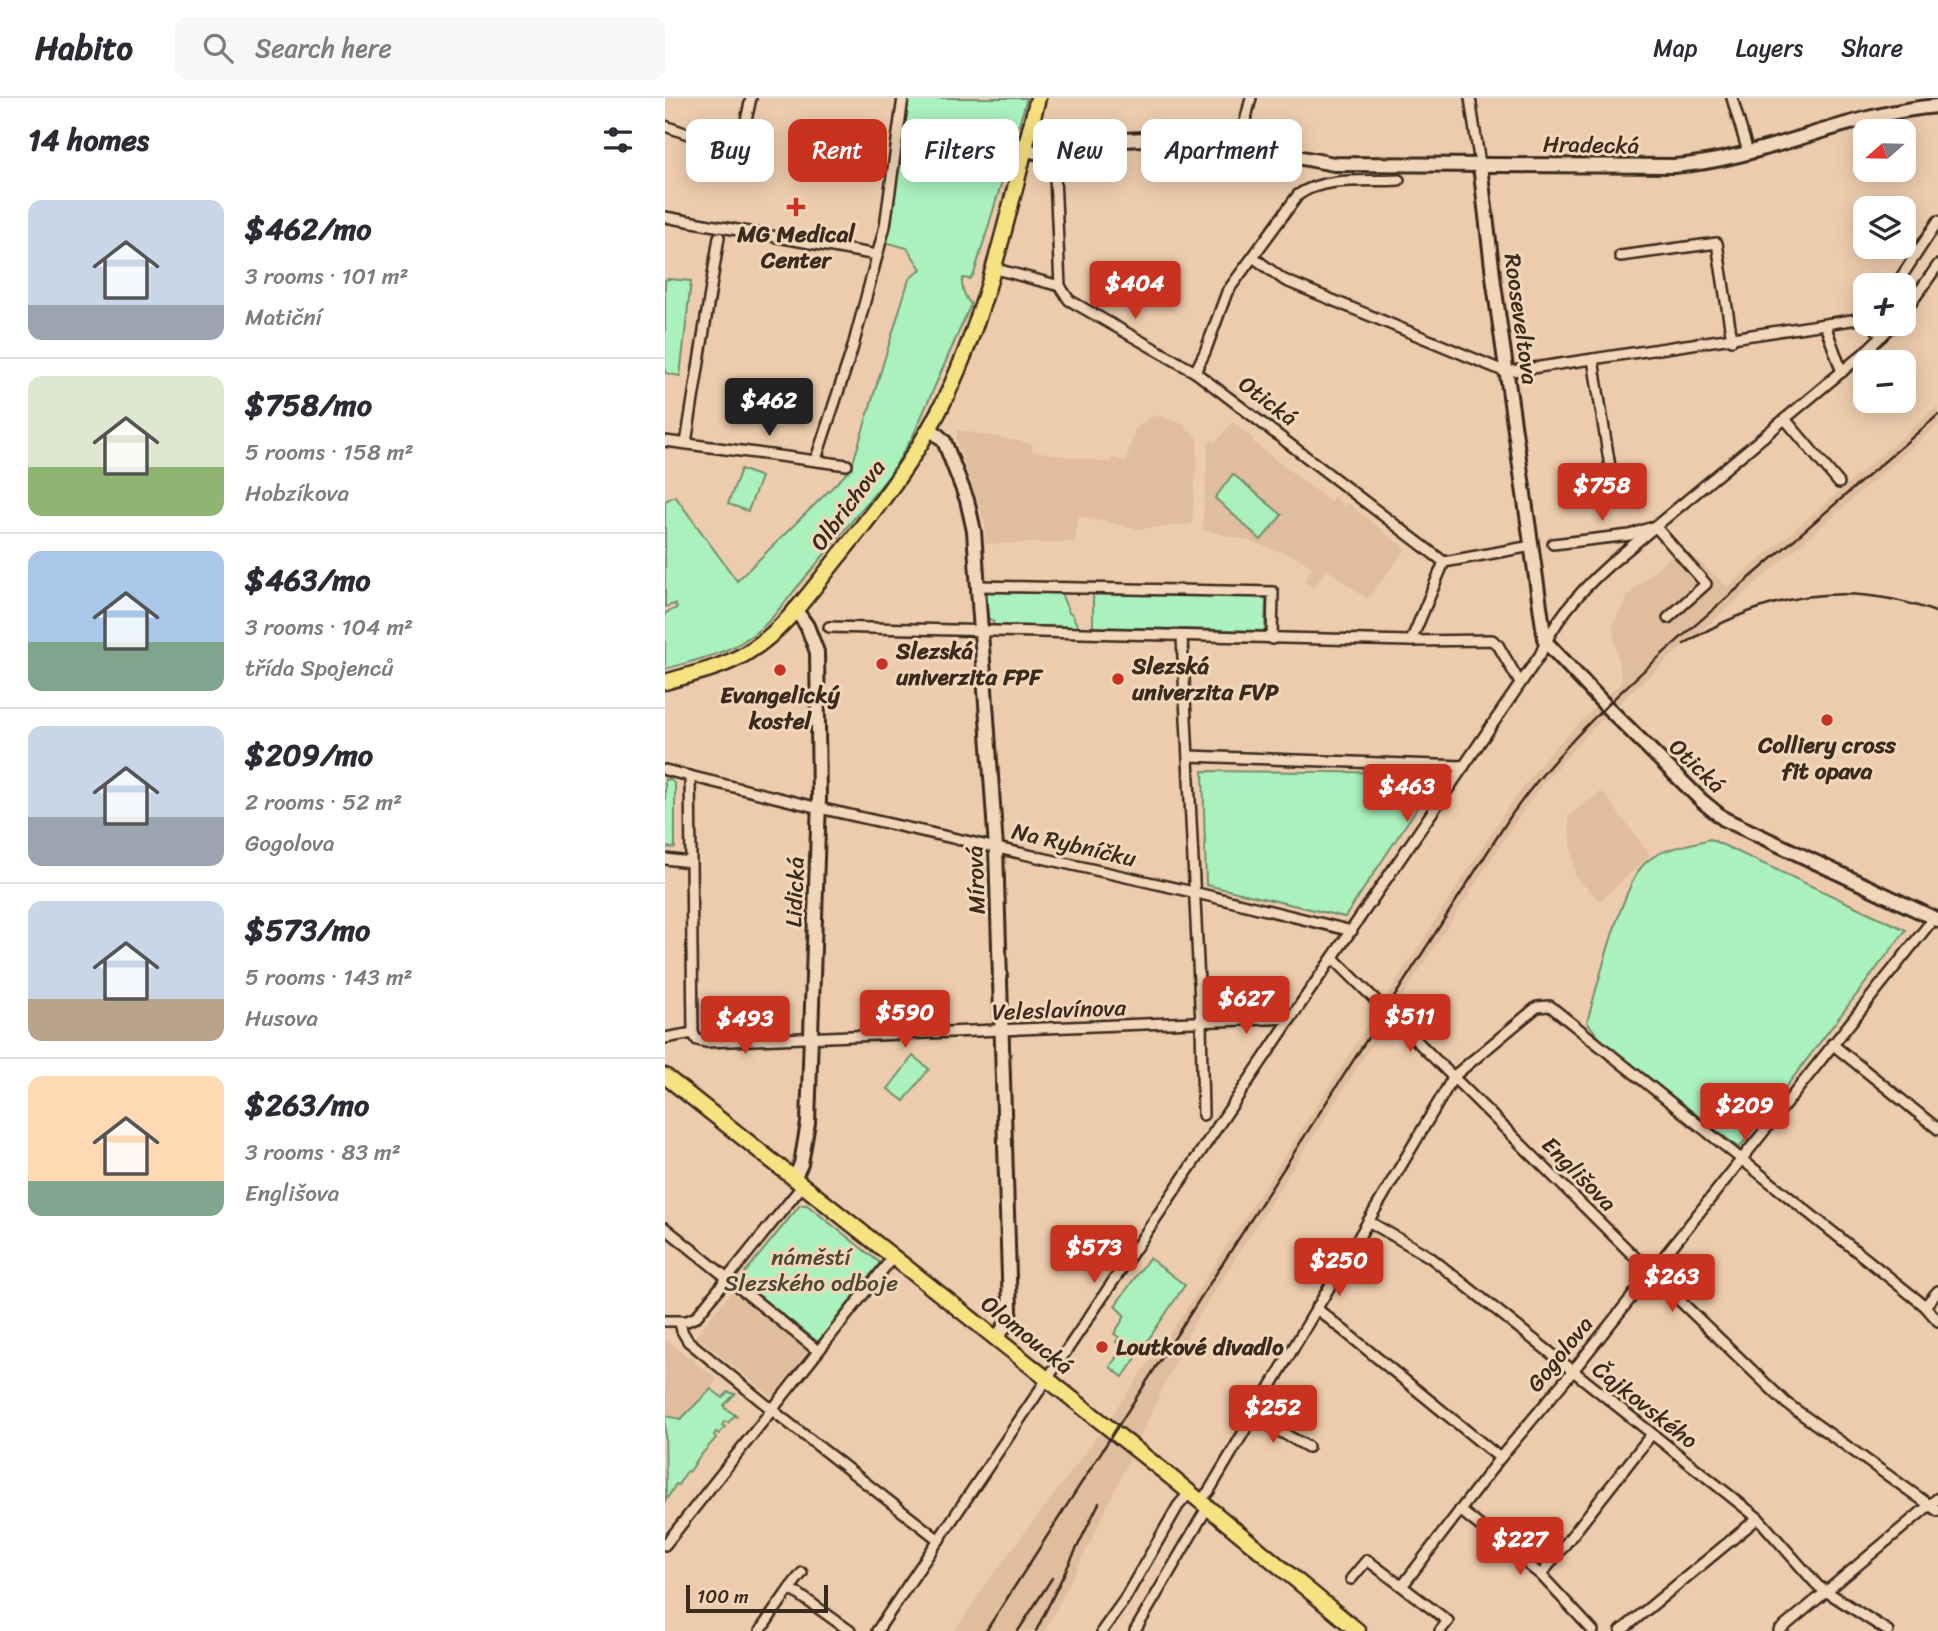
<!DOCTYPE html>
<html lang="en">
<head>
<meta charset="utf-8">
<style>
  :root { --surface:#fff; --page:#f7f7f7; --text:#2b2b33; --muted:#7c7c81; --line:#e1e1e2; --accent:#c8321e }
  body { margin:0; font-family:Sriracha,sans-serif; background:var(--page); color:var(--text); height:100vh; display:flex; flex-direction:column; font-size:26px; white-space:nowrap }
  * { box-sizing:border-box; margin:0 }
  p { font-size:23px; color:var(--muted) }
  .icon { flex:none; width:38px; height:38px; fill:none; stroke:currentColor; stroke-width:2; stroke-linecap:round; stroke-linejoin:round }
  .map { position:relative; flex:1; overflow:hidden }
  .details { display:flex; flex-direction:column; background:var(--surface); width:665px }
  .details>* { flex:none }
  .hud { position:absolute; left:21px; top:21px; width:665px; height:63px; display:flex; gap:14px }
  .needle { width:46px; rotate:250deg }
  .controls { position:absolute; left:1188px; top:21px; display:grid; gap:14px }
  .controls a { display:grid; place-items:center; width:63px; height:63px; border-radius:14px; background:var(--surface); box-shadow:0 4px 18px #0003; font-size:35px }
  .scale { position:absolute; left:21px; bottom:18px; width:142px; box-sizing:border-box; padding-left:7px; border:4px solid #3b2a1e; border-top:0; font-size:19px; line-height:24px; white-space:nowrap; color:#3b2a1e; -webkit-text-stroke:5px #f2d6b9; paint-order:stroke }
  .price { position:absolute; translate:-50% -60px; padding:0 16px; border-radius:7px; background:var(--accent); color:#fff; font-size:23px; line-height:46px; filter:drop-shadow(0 2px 4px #0008) }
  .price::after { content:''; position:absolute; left:50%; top:42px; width:21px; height:16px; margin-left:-10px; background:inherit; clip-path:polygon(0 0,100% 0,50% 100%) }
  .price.on { background:#222; color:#fff }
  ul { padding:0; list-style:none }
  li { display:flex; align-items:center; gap:21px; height:175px; padding:0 28px }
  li+li { border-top:2px solid var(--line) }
  li span { display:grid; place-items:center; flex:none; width:196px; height:140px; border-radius:14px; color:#555 }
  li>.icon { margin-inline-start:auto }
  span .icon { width:84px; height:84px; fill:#fffc; stroke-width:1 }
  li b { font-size:30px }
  h2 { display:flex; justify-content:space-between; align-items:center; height:84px; padding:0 28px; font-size:30px }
  .tag { padding:0 24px; border-radius:14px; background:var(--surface); box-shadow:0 4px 18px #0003; font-size:24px; line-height:63px }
  .tag.on { background:var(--accent); color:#fff }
  header { display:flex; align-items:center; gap:42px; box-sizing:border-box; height:98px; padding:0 35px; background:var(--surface); border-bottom:2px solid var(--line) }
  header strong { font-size:33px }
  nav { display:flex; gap:38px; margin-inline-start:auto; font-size:24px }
  .search { width:490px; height:63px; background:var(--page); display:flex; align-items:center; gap:18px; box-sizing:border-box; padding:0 24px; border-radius:14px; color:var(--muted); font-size:26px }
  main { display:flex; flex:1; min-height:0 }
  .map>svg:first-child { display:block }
  .built { fill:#e0bd9d }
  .green { fill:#aaf1be; stroke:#728e6e; stroke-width:2 }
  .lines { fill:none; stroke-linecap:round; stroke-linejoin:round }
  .street-casing { stroke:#3b2a1e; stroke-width:14 }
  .secondary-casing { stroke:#3b2a1e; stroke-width:18 }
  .primary-casing { stroke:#3b2a1e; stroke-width:19 }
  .street { stroke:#f2d6b9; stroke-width:9 }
  .secondary { stroke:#f2d6b9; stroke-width:12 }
  .primary { stroke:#f7e281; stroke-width:14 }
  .rail { stroke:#3b2a1e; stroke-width:2.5 }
  .poi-dot { fill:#c8321e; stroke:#f2d6b9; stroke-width:2.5 }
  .labels { text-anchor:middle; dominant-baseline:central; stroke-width:6; stroke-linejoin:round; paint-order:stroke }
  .street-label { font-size:23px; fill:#3b2a1e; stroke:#f2d6b9 }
  .poi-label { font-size:23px; font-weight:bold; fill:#3b2a1e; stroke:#f2d6b9 }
  .park-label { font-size:23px; fill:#4c4836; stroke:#f2d6b9 }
</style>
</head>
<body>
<header>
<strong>Habito</strong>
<div class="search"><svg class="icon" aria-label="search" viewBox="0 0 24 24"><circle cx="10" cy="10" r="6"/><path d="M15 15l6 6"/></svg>Search here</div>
<nav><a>Map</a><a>Layers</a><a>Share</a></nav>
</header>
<main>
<section class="details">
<h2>14 homes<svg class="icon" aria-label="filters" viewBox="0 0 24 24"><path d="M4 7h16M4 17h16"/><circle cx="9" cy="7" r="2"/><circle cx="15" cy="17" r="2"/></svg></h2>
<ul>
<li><span style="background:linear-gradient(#c9d6e8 75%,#9aa5b1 0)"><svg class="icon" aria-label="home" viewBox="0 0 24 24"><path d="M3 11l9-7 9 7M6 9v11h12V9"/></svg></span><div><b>$462/mo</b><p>3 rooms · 101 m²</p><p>Matiční</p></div></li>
<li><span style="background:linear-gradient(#dfe7d0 65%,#8fb573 0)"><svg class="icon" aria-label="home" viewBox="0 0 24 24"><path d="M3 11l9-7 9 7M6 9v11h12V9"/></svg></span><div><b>$758/mo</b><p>5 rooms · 158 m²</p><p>Hobzíkova</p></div></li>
<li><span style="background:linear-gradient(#a9c7e8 65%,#7fa58c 0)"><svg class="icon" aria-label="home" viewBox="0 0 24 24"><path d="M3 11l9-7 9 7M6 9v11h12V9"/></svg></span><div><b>$463/mo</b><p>3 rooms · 104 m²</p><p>třída Spojenců</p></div></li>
<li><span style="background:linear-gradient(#c9d6e8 65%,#9aa5b1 0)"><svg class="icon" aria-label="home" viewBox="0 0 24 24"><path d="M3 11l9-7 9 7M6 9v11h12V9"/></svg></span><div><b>$209/mo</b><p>2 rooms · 52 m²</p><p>Gogolova</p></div></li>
<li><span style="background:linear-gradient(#c9d6e8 70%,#b9a48a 0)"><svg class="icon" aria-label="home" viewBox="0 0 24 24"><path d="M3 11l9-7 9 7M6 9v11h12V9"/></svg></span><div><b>$573/mo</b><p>5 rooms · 143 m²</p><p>Husova</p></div></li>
<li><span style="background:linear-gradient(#ffd9b3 75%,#7fa58c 0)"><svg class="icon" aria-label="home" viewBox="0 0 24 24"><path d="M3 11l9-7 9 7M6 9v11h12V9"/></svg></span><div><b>$263/mo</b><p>3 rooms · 83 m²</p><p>Englišova</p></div></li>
</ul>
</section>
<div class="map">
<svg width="1273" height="1533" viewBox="0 0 1273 1533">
  <rect width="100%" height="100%" fill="#edccad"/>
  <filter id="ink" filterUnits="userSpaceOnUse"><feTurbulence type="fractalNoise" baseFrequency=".0143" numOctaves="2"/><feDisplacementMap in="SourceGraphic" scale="14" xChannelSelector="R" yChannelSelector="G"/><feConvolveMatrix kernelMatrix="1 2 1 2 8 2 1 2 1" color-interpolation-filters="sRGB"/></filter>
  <g filter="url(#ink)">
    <!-- built -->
    <g class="built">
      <polygon points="1273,308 1273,327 967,593 920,638 878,685 853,720 737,899 528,1227 426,1443 380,1533 290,1533 319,1488 412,1366 516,1219 841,712 884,655 957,583 947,528 964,496 1016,448 1063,489"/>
      <polygon points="489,317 521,327 519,329 533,340 527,426 473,431 413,418 410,444 320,446 320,424 292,344 292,332 368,346 367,353 446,365 447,360 461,363 470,331"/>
      <polygon points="567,324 588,340 587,343 665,404 670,398 679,409 683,405 741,451 702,501 662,471 648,490 638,483 648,470 634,460 578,441 537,432 544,342 551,344"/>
      <polygon points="937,693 985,757 935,803 910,779 903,718"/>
      <polygon points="66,1194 143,1254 107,1299 31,1238"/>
      <polygon points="0,1241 52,1281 46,1291 16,1321 0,1318"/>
    </g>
    <!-- green -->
    <g class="green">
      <path d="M 243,0 L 362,0 L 309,176 L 305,181 L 298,180 C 295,187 300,200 306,206 L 248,338 L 224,378 L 106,521 C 72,555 44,558 0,571 L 0,515 L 12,510 L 10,506 L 0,509 L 0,403 L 10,398 L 72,483 L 186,371 L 244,181 L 256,171 L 242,150 L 220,144 Z"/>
      <polygon points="3,181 26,183 15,278 0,275 0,182"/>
      <polygon points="76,371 96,379 83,413 63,406"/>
      <polygon points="568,376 617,417 596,442 550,400"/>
      <polygon points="321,494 396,495 404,515 407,516 413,529 329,527 328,523 322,519"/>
      <polygon points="428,496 598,498 601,499 600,533 428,529"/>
      <polygon points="538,673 775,675 680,819 541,787"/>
      <polygon points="0,681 6,682 10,687 10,750 0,749"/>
      <path d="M 1045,741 L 1241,832 L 1074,1050 L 937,943 L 922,924 C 932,890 957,788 979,766 C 995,750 1024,747 1045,741 Z"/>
      <polygon points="248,958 264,971 239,1003 223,991"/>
      <polygon points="135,1107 142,1107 215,1165 153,1244 74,1182"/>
      <polygon points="484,1160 520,1187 458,1279 445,1269 458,1249 451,1244 454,1239 449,1236 460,1218 450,1208"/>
      <polygon points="46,1291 58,1300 63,1294 70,1296 59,1307 60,1310 73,1319 69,1318 63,1325 60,1323 57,1327 60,1329 54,1336 51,1334 49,1337 51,1340 29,1365 30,1366 24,1374 22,1373 13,1387 11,1386 1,1402 0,1318 16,1321"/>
    </g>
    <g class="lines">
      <defs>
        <g id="street">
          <polyline points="805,0 815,67"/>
          <polyline points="1067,0 1083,54"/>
          <polyline points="0,28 74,54"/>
          <polyline points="574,48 586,0"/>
          <polyline points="389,57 395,188"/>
          <polyline points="71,67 86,0"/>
          <polyline points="0,119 212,157"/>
          <polyline points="955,158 1052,145 1067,242"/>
          <polyline points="588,159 619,182 841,274 1200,220"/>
          <polyline points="327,170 395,188"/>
          <polyline points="1231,187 1273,123"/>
          <polyline points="395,188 404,202 530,274 779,464"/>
          <polyline points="1239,215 1273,167"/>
          <polyline points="1207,226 1217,238"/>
          <polyline points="1160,227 1177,274"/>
          <polyline points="928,261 945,369"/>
          <path d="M 530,274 L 540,254 L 562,194 L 633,97 C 659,78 703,84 734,82"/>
          <polyline points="1120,321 1174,385"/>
          <polyline points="0,343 182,367"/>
          <polyline points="21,345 54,139"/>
          <polyline points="151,361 187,252 220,128 238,0"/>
          <polyline points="888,446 965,437 990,428 1041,486 1003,520"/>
          <polyline points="313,488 608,494 607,541"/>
          <polyline points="164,529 746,543 827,542 833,547 855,585"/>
          <polyline points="517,539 536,925 538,1017"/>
          <polyline points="746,543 779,464 867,448"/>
          <polyline points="523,658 799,668"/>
          <polyline points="0,672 154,710 528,794 687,833"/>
          <polyline points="25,678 28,935"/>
          <polyline points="0,761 25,764"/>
          <polyline points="668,860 985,1174 1121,1305 1273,1413"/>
          <polyline points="28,935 32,942 41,944 626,920"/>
          <polyline points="0,940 28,935"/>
          <polyline points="1167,946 1273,1031"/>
          <polyline points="703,1123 765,1159 1093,1420 1153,1488 1223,1533"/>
          <polyline points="0,1130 153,1253"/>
          <polyline points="1260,1208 1273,1193"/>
          <polyline points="651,1210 835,1360"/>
          <polyline points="0,1223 22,1223 31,1219 138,1087"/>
          <polyline points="15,1224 17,1233 23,1243 116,1319 274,1442"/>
          <polyline points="587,1318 643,1349"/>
          <polyline points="534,1404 544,1393 789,978 872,909 885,908 1260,1208 1273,1223"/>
          <polyline points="795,1412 876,1477 928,1533"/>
          <polyline points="0,1447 228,1159"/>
          <polyline points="876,1477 986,1337"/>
          <polyline points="686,1481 702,1462 783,1523 775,1533"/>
          <polyline points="738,1487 835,1360 907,1274 1269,820"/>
          <polyline points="125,1490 137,1475"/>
          <polyline points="95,1533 125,1490 185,1533"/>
          <path d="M 212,1533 L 626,920 L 875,557 C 889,522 916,492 944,467 L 1198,256 L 1229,226"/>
          <polyline points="437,1533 459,1502 513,1408 524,1395"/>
          <polyline points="470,1533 542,1410"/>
          <polyline points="956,1533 1093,1420"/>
          <polyline points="1114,1533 1273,1400"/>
        </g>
        <g id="secondary">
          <path d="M 359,52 L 389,57 L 459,42 L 499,40 L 553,44 L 669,66 L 1009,68 C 1099,61 1182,15 1273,8"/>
          <polyline points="815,67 829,186 880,543 941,608 1037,703 1059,721 1273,822"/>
          <polyline points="265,330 279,343 302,402 309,433 331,750 345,1212 342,1225 331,1241"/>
          <polyline points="129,1081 136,1066 143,1025 154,701 152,554 142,528 130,511"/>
        </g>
        <g id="primary">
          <path d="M 0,584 C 27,576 56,570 80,556 C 121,532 149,488 178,453 C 213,409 248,363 274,313 C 324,215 345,105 373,0"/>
          <polyline points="0,978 507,1380 693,1533"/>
        </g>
      </defs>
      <!-- street casing -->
      <use href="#street" class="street-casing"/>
      <!-- secondary casing -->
      <use href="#secondary" class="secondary-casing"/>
      <!-- primary casing -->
      <use href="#primary" class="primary-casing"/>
      <!-- street -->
      <use href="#street" class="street"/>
      <!-- secondary -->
      <use href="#secondary" class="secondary"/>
      <!-- primary -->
      <use href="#primary" class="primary"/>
      <!-- rail -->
      <g class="rail">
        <path d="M 1019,546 C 1099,496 1184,480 1273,515"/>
        <path d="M 321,1533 L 847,716 C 909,629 992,560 1072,491 C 1139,433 1206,375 1273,317"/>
        <polyline points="353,1533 387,1480"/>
        <polyline points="371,1533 434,1405"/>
      </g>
    </g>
  </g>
  <!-- markers -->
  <g class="poi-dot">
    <path d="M127.5 98.5h7v7h7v7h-7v7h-7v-7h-7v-7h7z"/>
    <circle cx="217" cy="566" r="7"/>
    <circle cx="115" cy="572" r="7"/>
    <circle cx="453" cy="581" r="7"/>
    <circle cx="1162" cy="622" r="7"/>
    <circle cx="437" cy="1249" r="7"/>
  </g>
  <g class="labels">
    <!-- street labels -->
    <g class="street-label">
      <text transform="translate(926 47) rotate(1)">Hradecká</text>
      <text transform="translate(856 221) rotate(82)">Rooseveltova</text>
      <text transform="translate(603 303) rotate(37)">Otická</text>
      <text transform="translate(183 407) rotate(-53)">Olbrichova</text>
      <text transform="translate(1032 668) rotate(44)">Otická</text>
      <text transform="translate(409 747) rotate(13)">Na Rybníčku</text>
      <text transform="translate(311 782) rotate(-92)">Mírová</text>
      <text transform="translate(130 794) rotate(-88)">Lidická</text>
      <text transform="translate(394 912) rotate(-2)">Veleslavínova</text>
      <text transform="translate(914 1076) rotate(45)">Englišova</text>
      <text transform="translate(362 1237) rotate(39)">Olomoucká</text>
      <text transform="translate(895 1256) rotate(-51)">Gogolova</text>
      <text transform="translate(980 1307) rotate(38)">Čajkovského</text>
    </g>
    <!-- poi labels -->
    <g class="poi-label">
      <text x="131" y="136">MG Medical<tspan x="131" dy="26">Center</tspan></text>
      <text x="231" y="553" text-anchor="start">Slezská<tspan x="231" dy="26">univerzita FPF</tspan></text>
      <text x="467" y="568" text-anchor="start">Slezská<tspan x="467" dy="26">univerzita FVP</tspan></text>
      <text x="115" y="597">Evangelický<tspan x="115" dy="26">kostel</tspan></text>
      <text x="1162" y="647">Colliery cross<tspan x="1162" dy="26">fit opava</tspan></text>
      <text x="451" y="1249" text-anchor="start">Loutkové divadlo</text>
    </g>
    <!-- park labels -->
    <g class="park-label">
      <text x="146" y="1159">náměstí<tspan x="146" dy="26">Slezského odboje</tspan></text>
    </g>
  </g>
</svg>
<div class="controls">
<a><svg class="needle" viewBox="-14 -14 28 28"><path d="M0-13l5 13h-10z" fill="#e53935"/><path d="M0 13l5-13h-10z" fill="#7c7c81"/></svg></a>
<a><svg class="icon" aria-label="layers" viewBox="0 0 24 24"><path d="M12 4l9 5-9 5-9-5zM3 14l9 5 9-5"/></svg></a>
<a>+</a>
<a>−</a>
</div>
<div class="scale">100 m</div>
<b class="price" style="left:470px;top:223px">$404</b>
<b class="price on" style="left:104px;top:340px">$462</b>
<b class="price" style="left:937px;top:425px">$758</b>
<b class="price" style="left:742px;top:726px">$463</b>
<b class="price" style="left:581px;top:938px">$627</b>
<b class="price" style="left:240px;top:952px">$590</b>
<b class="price" style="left:745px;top:956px">$511</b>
<b class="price" style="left:80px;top:958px">$493</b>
<b class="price" style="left:1080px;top:1045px">$209</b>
<b class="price" style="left:429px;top:1187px">$573</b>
<b class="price" style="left:674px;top:1200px">$250</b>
<b class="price" style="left:1007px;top:1216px">$263</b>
<b class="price" style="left:608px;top:1347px">$252</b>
<b class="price" style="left:855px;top:1479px">$227</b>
<div class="hud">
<a class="tag">Buy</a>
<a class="tag on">Rent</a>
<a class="tag">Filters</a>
<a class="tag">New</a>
<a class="tag">Apartment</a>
</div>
</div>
</main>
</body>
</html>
